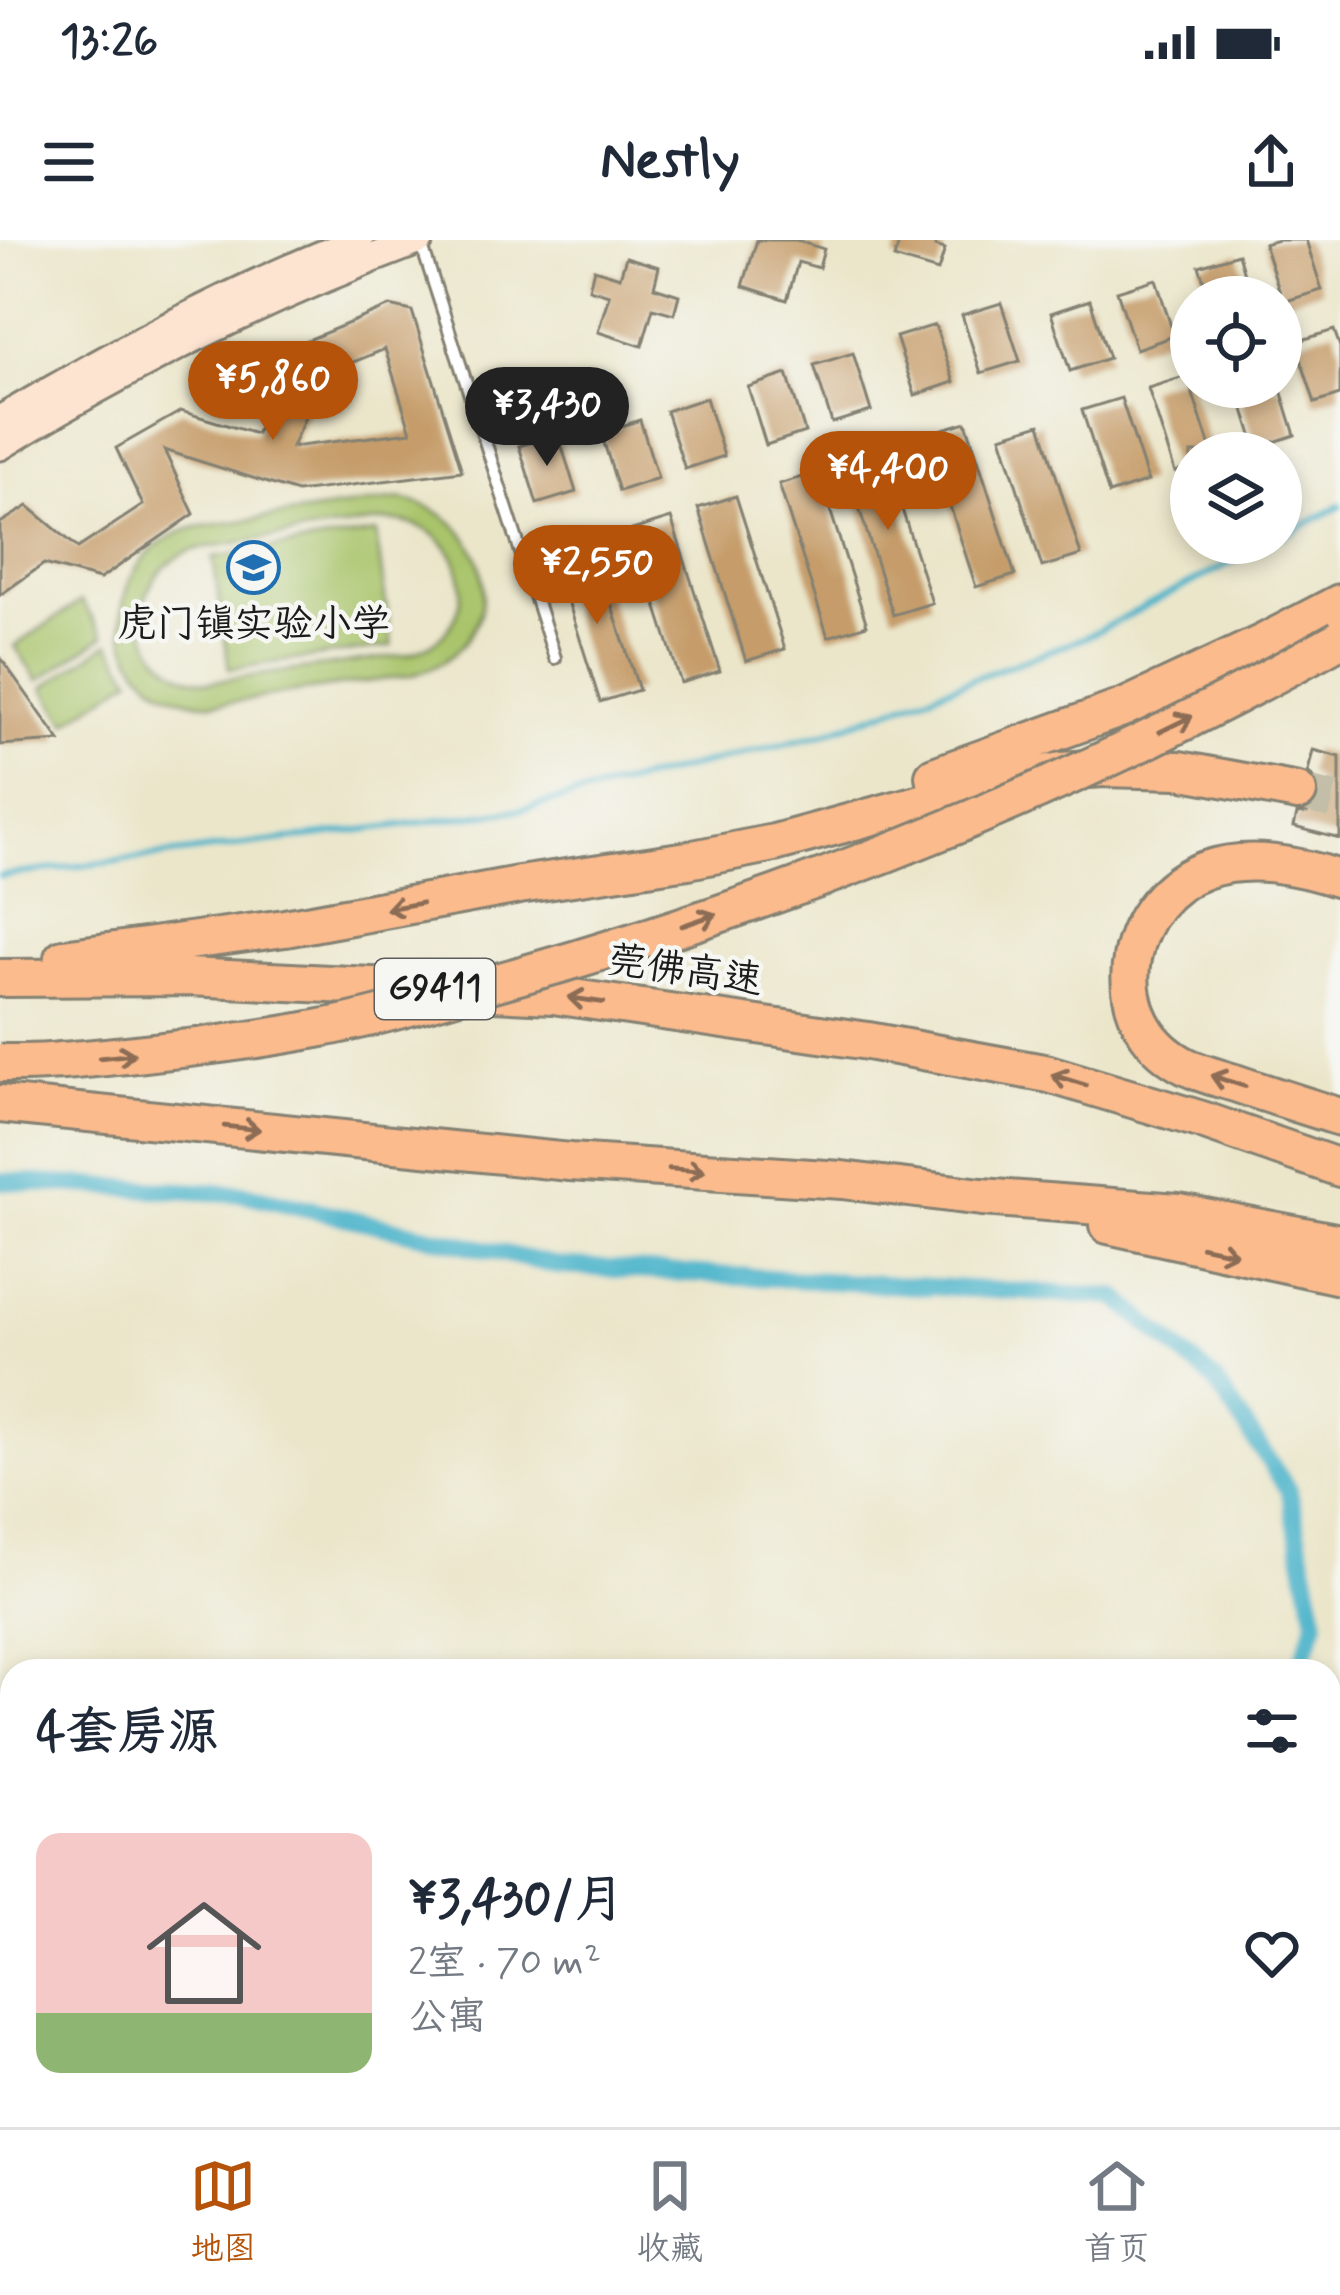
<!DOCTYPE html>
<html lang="zh">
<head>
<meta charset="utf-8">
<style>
  :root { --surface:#fff; --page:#f2f2f3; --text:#1f2937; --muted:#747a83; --line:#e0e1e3; --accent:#b45309 }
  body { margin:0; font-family:Mynerve,"LXGW WenKai TC",sans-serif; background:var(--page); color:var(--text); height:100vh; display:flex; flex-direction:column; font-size:45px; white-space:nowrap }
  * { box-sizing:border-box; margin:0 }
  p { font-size:39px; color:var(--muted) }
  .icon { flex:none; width:66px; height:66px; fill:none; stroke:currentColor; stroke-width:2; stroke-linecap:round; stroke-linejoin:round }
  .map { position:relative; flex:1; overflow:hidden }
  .side { position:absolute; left:0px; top:1419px; width:1341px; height:468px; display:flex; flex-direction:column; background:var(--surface); border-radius:36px 36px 0 0; box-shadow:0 6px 18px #0003 }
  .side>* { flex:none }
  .fabs { position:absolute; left:1170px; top:36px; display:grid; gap:24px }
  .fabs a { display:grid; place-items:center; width:132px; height:132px; border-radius:50%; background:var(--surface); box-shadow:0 6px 18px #0003; font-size:60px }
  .price { position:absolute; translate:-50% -102px; padding:0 27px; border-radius:42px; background:var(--accent); color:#fff; font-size:39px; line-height:78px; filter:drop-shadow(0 3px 6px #0008) }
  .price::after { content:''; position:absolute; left:50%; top:72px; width:36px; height:27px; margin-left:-18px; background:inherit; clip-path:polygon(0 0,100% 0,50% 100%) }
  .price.selected { background:#222; color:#fff }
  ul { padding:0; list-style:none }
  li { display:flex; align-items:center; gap:36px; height:300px; padding:0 36px }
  li span { display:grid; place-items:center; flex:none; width:336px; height:240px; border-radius:24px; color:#555 }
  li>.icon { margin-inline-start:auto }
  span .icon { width:144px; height:144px; fill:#fffc; stroke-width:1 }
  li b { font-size:51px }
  h2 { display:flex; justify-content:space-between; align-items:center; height:144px; padding:0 36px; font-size:51px }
  .status { display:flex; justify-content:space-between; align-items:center; height:84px; padding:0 60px; background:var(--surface); direction:ltr }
  .status svg { height:33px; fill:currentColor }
  header { display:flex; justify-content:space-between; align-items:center; height:156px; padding:0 36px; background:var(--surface); font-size:54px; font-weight:800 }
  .tab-bar { display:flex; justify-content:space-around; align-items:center; height:168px; border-top:3px solid var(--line); background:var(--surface); font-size:33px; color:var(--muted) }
  .tab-bar a { display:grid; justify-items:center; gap:6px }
  .tab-bar .selected { color:var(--accent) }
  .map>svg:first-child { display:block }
  .green { fill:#a9c46b; stroke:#627044; stroke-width:3; fill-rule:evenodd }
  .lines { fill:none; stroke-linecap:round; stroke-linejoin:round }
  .stream { stroke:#4cb4ca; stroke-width:6 }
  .canal { stroke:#4cb4ca; stroke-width:18 }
  .building { fill:#c69d6a; fill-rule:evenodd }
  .highway-tunnel { stroke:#c2bea7; stroke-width:36; stroke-dasharray:36 18; stroke-linecap:butt }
  .lane-casing { stroke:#848173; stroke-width:16 }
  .secondary-casing { stroke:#848173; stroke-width:33 }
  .highway-casing { stroke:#848173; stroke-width:42 }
  .lane { stroke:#fff; stroke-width:10 }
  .secondary { stroke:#fde4d1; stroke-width:27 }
  .highway { stroke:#fbbb8d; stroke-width:36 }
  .highway-bridge-casing { stroke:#848173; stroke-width:42; stroke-linecap:butt }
  .highway-bridge { stroke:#fbbb8d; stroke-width:36 }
  .oneway { stroke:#8c6c54 }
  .labels { text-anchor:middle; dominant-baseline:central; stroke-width:9; stroke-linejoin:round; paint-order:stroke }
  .shield { fill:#f6f6f2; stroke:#5d5d5c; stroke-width:3 }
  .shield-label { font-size:36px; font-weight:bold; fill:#1c1c1c }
  .poi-label { font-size:39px; fill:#1c1c1c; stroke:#f6f6f2 }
  .street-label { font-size:39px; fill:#1c1c1c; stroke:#f6f6f2 }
</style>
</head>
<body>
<div class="status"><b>13:26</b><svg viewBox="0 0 49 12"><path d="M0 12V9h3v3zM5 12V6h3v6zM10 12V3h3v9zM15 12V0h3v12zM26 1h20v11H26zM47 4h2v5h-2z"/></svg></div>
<header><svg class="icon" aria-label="menu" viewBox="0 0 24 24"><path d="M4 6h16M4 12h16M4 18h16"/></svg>Nestly<svg class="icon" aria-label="share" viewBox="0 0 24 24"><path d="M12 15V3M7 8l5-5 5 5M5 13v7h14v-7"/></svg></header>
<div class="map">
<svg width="1340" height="1887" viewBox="0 0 1340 1887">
  <rect width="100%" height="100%" fill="#f6f6f2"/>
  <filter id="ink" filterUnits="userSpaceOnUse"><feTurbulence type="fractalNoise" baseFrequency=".00833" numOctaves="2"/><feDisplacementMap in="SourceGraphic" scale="24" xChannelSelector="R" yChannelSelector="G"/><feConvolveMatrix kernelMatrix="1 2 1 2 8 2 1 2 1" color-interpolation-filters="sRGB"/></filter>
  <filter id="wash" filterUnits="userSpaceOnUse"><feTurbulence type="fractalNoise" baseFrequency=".004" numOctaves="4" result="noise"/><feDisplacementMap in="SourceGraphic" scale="48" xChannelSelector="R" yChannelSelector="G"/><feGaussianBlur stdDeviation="2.7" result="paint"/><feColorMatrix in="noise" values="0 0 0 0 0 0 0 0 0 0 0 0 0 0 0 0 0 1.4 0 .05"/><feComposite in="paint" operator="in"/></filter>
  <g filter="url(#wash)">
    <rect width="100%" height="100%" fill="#ebe6ca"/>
    <!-- green -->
    <g class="green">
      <path d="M 399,259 C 505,276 514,410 409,436 C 366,442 323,448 280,454 C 251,459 217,468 188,460 C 95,436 103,309 197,287 ZM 385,281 C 474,278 491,395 405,415 L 208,442 C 126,430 121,328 201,308 Z"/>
      <polygon points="376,293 392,406 229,429 213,317"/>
      <polygon points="81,361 104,396 38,441 15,406"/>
      <polygon points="109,403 132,438 67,483 43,448"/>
    </g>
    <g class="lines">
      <!-- stream -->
      <g class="stream">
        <polyline points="1281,297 1340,266"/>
        <polyline points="0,636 519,570 823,494 1084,398 1269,303"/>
      </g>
      <!-- canal -->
      <g class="canal">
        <polyline points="0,941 244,954 558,1026 1116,1057 1215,1141 1289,1251 1316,1381 1299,1431"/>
        <polyline points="1144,1887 1148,1875"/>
      </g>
    </g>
    <g id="blocks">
      <!-- building -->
      <g class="building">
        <polygon points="757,0 796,0 824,9 819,28 798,22 787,60 743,46"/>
        <polygon points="900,0 937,0 935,6 945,9 938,31 894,18"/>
        <polygon points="1278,0 1306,0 1322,50 1283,62 1264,4"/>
        <polygon points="1238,14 1251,57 1209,57 1199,26"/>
        <polygon points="626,17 659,27 654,47 679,55 674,74 653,68 642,106 598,92 609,55 589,49 594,29 620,37"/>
        <polygon points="1156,39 1174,96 1136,109 1117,51"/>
        <polygon points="1090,60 1109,118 1070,131 1051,73"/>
        <polygon points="1001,63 1020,121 981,133 962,75"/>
        <path d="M 390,66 L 412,71 L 462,231 L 297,252 L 164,210 L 194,274 L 100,339 L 44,324 L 0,355 L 0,283 L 28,266 L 78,308 L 143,265 L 116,208 L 181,171 L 256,194 L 296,105 ZM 385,109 L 411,192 L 292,207 L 324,134 Z"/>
        <polygon points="935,85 954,142 915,155 896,97"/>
        <polygon points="1334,90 1340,107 1340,155 1315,163 1295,102"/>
        <polygon points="853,113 871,171 832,183 814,125"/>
        <polygon points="787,134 805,192 766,205 748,147"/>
        <polygon points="1187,136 1212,213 1191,213 1191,227 1175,232 1148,148"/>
        <polygon points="1237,147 1280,147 1295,195 1256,208"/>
        <polygon points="706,158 724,216 685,229 666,171"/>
        <polygon points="1121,158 1148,241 1109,254 1082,170"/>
        <polygon points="640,180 658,238 619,251 601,193"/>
        <polygon points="966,182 1015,335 976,347 927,194"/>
        <polygon points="1040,184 1081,315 1042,327 1001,196"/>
        <polygon points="558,194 576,252 537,264 519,206"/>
        <polygon points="883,210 932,363 893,375 845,223"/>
        <polygon points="818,232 867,385 828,397 779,244"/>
        <polygon points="736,256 785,409 746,421 698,268"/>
        <polygon points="671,278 720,431 681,443 632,290"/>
        <polygon points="594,311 639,450 600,462 556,323"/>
        <polygon points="0,417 60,501 0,505"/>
        <polygon points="1313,510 1340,517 1340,599 1294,587 1297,574 1307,573 1314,567 1320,557 1319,543 1308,532"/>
      </g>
    </g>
  </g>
  <g filter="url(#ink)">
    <use href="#blocks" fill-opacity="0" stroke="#848173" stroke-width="3"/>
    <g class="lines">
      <!-- highway-tunnel -->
      <polyline class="highway-tunnel" points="1298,552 1340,562"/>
      <defs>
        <polyline id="lane" points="420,0 555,418"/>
        <g id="secondary">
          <path d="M 0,180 C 116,112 234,48 359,0"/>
          <path d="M 0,206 C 134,123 273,55 420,0"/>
          <polyline points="0,1842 12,1851"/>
          <polyline points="44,1875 60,1887"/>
        </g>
        <g id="highway">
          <polyline points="934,536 1125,467 1265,402 1340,363"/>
          <path d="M 1340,639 C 1297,625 1249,615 1205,630 C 1126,658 1100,771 1175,820 C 1193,832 1215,837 1235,843 C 1270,855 1305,866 1340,877"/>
          <polyline points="63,718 285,688 519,645 688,620 774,603 1006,540 1062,531 1103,528 1179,530 1298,552"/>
          <polyline points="0,738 188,737 553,755 868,801 1049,834 1202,880 1340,928"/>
          <polyline points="0,864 570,922 842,940 982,957 1178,972 1340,1003"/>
          <polyline points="1108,985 1340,1036"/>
        </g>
      </defs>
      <!-- lane casing -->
      <use href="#lane" class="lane-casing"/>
      <!-- secondary casing -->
      <use href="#secondary" class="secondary-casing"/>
      <!-- highway casing -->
      <use href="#highway" class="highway-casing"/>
      <!-- lane -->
      <use href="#lane" class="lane"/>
      <!-- secondary -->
      <use href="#secondary" class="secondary"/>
      <!-- highway -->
      <use href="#highway" class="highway"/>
      <defs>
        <path id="highway-bridge" d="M 0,823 C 43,824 84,819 127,815 C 190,808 253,801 316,789 C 378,778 440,758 501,741 C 792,660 1076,548 1340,399"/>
      </defs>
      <!-- highway-bridge casing -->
      <use href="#highway-bridge" class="highway-bridge-casing"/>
      <!-- highway-bridge -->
      <use href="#highway-bridge" class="highway-bridge"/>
    </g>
    <!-- one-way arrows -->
    <defs><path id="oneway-shaft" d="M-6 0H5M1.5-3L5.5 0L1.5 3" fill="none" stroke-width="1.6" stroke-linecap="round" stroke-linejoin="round" transform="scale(3)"/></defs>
    <g class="oneway">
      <use href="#oneway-shaft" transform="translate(1176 484) rotate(-26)"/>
      <use href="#oneway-shaft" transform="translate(404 666) rotate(170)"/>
      <use href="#oneway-shaft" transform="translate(699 680) rotate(-19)"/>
      <use href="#oneway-shaft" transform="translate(586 760) rotate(-172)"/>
      <use href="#oneway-shaft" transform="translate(117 816) rotate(-6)"/>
      <use href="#oneway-shaft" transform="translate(1069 840) rotate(-163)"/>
      <use href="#oneway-shaft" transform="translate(1228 841) rotate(-162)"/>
      <use href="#oneway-shaft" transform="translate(242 888) rotate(6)"/>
      <use href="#oneway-shaft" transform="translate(687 930) rotate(4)"/>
      <use href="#oneway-shaft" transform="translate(1219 1010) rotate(12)"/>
    </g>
  </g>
  <!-- icons -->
  <defs>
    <symbol id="school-ring" viewBox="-11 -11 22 22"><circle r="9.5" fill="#f6f6f2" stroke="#1f6fb2" stroke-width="1.5"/><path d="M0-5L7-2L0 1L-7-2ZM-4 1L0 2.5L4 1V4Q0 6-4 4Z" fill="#1f6fb2"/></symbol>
  </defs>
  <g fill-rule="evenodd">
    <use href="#school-ring" x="224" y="298" width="59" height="59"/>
  </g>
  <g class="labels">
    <!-- shield labels -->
    <rect class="shield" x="375" y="719" width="120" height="60" rx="9"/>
    <g class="shield-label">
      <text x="435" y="749">G9411</text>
    </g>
    <!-- poi labels -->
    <g class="poi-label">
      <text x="254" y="385">虎门镇实验小学</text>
    </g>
    <!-- street labels -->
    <g class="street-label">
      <text transform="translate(685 732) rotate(8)">莞佛高速</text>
    </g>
  </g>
</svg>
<div class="fabs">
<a><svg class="icon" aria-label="locate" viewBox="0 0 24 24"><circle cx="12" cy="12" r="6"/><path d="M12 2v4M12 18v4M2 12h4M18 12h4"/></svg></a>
<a><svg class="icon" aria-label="layers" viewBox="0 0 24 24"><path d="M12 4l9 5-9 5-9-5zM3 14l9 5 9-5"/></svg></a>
</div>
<b class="price" style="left:273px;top:203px">¥5,860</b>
<b class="price selected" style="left:547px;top:229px">¥3,430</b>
<b class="price" style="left:888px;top:293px">¥4,400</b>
<b class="price" style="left:597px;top:387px">¥2,550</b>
<section class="side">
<h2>4套房源<svg class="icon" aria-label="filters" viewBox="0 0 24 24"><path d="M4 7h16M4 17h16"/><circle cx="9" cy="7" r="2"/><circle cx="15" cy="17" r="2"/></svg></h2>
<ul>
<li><span style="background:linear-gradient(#f6c9c9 75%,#8fb573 0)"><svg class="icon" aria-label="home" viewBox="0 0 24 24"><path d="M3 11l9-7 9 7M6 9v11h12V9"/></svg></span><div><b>¥3,430/月</b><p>2室 · 70 m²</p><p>公寓</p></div><svg class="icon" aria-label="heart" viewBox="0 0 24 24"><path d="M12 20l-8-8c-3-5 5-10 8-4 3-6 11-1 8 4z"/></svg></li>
</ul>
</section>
</div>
<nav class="tab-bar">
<a class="selected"><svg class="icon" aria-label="map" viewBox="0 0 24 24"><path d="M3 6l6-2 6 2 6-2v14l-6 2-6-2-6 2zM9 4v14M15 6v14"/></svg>地图</a>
<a><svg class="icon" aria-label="saved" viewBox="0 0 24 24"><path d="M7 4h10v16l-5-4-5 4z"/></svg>收藏</a>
<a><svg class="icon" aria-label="home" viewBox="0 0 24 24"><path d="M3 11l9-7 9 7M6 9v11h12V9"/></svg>首页</a>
</nav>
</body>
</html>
